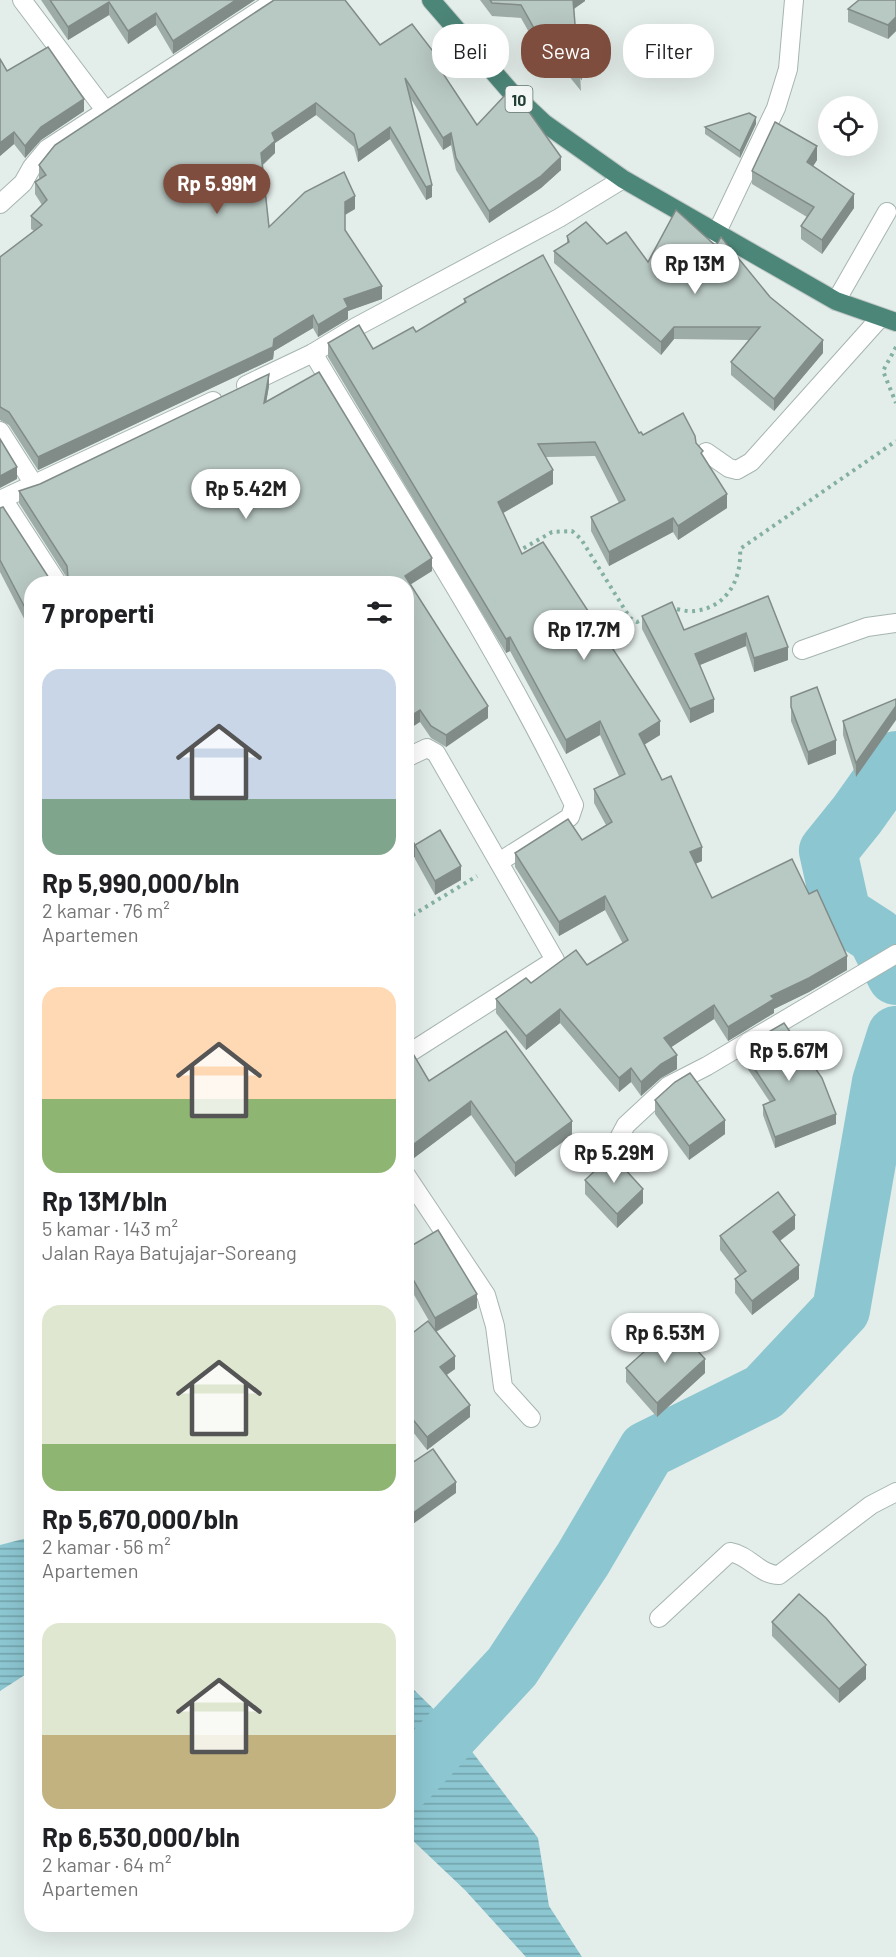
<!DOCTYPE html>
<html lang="id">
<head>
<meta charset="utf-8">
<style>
  :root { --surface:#fff; --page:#f6f6f6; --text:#202124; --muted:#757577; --accent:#7e4d3e }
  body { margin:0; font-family:Barlow,sans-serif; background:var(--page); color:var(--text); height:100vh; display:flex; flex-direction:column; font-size:22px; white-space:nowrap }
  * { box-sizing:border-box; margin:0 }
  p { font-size:20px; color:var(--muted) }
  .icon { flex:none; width:33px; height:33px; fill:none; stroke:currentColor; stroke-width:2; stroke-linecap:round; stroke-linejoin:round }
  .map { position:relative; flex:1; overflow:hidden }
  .side { position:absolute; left:24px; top:576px; width:390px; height:1356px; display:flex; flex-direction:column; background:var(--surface); border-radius:24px; box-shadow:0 6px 24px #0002 }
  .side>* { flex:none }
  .hud { position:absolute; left:432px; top:24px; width:374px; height:54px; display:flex; gap:12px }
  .buttons { position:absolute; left:818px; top:96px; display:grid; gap:12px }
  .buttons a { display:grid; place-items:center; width:60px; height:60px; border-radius:50%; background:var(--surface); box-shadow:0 6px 24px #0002; font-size:30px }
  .price { position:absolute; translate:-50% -51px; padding:0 14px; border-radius:21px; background:#fff; color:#222; font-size:20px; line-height:39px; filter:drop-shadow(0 2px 3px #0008) }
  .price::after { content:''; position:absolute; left:50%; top:36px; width:18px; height:14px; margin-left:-9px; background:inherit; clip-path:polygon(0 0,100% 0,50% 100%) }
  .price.current { background:var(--accent); color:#fff }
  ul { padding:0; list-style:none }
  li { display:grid; align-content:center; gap:12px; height:318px; padding:0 18px }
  li span { display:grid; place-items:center; height:186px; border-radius:18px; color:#555 }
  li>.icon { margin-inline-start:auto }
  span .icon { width:108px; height:108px; fill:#fffc; stroke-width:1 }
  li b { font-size:26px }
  h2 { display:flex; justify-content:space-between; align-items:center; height:72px; padding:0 18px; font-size:26px }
  .pill { padding:0 21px; border-radius:24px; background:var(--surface); box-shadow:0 6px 24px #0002; font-size:21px; line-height:54px }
  .pill.current { background:var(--accent); color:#fff }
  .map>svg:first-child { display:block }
  .water { fill:url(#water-rules) }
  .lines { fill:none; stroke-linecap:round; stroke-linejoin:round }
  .river { stroke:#8cc6d1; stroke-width:58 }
  .minor-casing { stroke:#a6b5b0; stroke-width:20 }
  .tertiary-casing { stroke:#a6b5b0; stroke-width:20 }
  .trunk-casing { stroke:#c1c9c7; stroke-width:20 }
  .path { stroke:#84b0a3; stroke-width:4; stroke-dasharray:3 4.5; stroke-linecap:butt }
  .minor { stroke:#fff; stroke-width:18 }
  .tertiary { stroke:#fff; stroke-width:18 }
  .trunk { stroke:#4c8678; stroke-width:18 }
  .wall { fill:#9eaca7 }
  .shaded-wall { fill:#818c88 }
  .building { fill:#b8c8c2; stroke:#818c88; stroke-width:1.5 }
  .labels { text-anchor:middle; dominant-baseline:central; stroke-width:4.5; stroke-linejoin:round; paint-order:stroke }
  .shield { fill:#f4f9f7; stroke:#627671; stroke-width:1.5 }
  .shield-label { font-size:16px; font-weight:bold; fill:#233e37 }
</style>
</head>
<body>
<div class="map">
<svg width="896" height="1957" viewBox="0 0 896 1957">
  <defs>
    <pattern id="water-rules" width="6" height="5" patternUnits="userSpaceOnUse" patternTransform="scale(1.5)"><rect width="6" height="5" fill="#8cc6d1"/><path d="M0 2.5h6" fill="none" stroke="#72a2aa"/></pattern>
  </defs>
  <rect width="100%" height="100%" fill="#e3ede9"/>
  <!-- water -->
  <g class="water">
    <polygon points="31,1537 31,1671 0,1691 0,1545"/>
    <polygon points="407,1683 457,1732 538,1838 549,1906 582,1957 526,1957 465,1890 407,1835"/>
  </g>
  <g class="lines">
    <!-- river -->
    <g class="river">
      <polyline points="896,760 857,815 828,851 842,914 876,936 896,976"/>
      <polyline points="406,1781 512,1667 583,1559 647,1450 764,1392 841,1310 881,1082 896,1035"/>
    </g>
    <defs>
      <g id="minor">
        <polyline points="22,0 105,110"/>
        <polyline points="0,204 23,183 32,167 47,149 276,0"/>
        <polyline points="716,234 776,108 788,69 794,0"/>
        <polyline points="836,301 887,212"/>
        <path d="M 313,353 C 402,503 499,648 574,805 L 570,817 L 499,862"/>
        <polyline points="0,431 35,486"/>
        <polyline points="706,452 729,468 737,470 751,462 880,318"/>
        <polyline points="3,499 58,584"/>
        <polyline points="802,650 867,627 896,623"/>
        <polyline points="406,758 427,748 436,753 555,960 406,1055"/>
        <polyline points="611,1153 626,1125 668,1086 707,1066 896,954"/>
        <polyline points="406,1175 486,1295 495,1326 503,1387 531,1418"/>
        <path d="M 659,1618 L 730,1552 C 749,1555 760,1575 779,1575 L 871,1505 L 896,1492"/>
      </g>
      <g id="tertiary">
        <polyline points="246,385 313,353 356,327 559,218 623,179"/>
        <polyline points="0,500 213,401"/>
      </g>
      <polyline id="trunk" points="431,0 510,91 544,123 623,179 836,301 896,322"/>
    </defs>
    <!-- minor casing -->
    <use href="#minor" class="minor-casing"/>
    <!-- tertiary casing -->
    <use href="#tertiary" class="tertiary-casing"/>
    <!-- trunk casing -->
    <use href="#trunk" class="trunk-casing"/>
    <!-- path -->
    <g class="path">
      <polyline points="896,347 883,371 896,403"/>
      <polyline points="517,552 552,532 572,531 581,539 630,618 637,622 644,619"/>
      <path d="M 670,607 C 677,609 687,612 694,611 C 727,608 742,579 740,549 L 896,441"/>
      <polyline points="406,919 477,876"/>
    </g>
    <!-- minor -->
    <use href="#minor" class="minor"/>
    <!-- tertiary -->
    <use href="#tertiary" class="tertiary"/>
    <!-- trunk -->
    <use href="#trunk" class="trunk"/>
  </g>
  <!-- wall -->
  <g class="wall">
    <polygon points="41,0 255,0 173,54 156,25 128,44 109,15 68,40"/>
    <polygon points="480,0 585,0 585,1 574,9 576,36 591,67 580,74 581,91 552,55 544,59 521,18 492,16"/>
    <polygon points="896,0 896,31 888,39 848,22 848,9"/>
    <polygon points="345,1 380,45 442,72 477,125 561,170 541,188 489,223 456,170 451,145 443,150 411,99 432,197 426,200 390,139 358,162 354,147 316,115 275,143 275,153 263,165 269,227 355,209 345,214 345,230 382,299 348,311 348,319 318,337 313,328 274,351 273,359 38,470 9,425 0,420 0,257 34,231 31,229 31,216 42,205 35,194 35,182 40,179 39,178 39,165"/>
    <polygon points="0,59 7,71 84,111 41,140 25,158 14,144 0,156"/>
    <polygon points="756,124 740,158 705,134 705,127"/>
    <polygon points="817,160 813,166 854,208 822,254 801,239 801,226 807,217 752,184 752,171"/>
    <polygon points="567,236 607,244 648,262 770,297 823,353 774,411 731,375 731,362 749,340 674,339 661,355 554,263 554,251 567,244"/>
    <polygon points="464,299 639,433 643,435 696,443 703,456 727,508 678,540 673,532 609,566 591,531 591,517 619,503 595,456 546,457 553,484 503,513 522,554 660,735 645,744 702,861 695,864 712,898 847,970 809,992 774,1009 774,1013 728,1041 714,1019 671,1047 677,1069 661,1078 641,1096 631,1082 619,1092 560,1023 526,1050 496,1013 496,999 531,983 587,965 623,944 605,910 559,936 515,867 515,853 582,840 606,825 594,803 594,789 619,776 600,735 566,754 510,651 506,653 328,357 328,343 373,349 416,332 464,303"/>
    <polygon points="269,386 266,402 432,571 410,585 488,718 446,747 431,738 420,722 406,584 32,584 32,634 0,572 0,508 49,578 53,582 64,582 67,578 19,503 19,491 40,484"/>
    <polygon points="768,596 788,660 754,672 746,646 700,665 714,712 690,723 642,629 642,616 684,630"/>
    <polygon points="791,697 836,754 808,765 791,721"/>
    <polygon points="896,699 856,777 843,735 843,721"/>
    <polygon points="406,830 415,845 461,880 435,895 415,859 415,857 406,862"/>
    <polygon points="741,1048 836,1124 775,1148 763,1115 763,1105 770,1102 741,1059"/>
    <polygon points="406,1055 429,1081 572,1135 515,1177 471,1115 406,1164"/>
    <polygon points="655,1100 725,1134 689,1160 655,1114"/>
    <polygon points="585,1180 643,1203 617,1228 585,1194"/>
    <polygon points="795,1229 780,1241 799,1279 752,1315 735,1293 735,1279 740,1276 720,1250 720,1236"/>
    <polygon points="406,1249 477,1308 436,1332 455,1369 447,1375 470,1417 427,1450 406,1423 406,1338 432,1326 406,1281"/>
    <polygon points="626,1368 705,1373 657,1417 626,1382"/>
    <polygon points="772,1622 866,1679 839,1703 772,1636"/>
  </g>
  <!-- shaded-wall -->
  <g class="shaded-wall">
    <polygon points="236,0 255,0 173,54 173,41"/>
    <polygon points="572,0 585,0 585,1 572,10"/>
    <polygon points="109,2 109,15 68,40 68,27"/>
    <polygon points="156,13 156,25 128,44 128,31"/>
    <polygon points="896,17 896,31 888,39 888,25"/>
    <polygon points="552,41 552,55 544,59 544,46"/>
    <polygon points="591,54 591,67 579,75 579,62"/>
    <polygon points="442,63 442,76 438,66"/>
    <polygon points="84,99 84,111 41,140 25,158 25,146 41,127"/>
    <polygon points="316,103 316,115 275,143 275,153 261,166 261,153 272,133"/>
    <polygon points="756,117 756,124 740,158 740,151"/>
    <polygon points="390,127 390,139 358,162 358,150"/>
    <polygon points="14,132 14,144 0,156 0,143"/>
    <polygon points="451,133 451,145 443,150 443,138"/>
    <polygon points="817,146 817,160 807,176 807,162"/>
    <polygon points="561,157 561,170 541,188 489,223 489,211"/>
    <polygon points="432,185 432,197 426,200 426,187"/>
    <polygon points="854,194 854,208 822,254 822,240"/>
    <polygon points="355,196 355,209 345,215 345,202"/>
    <polygon points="382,286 382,299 348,311 348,319 318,337 318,325 344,299"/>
    <polygon points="313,315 313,328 274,351 273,359 38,470 38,457 274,339"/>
    <polygon points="674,327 674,339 661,355 661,342"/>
    <polygon points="823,340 823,353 774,411 774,399"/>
    <polygon points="269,374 269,386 264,415 264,403"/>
    <polygon points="17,467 17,479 0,488 0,476"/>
    <polygon points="553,470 553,484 498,516 498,502"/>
    <polygon points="727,494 727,508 678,540 678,526"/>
    <polygon points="673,518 673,532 609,566 609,552"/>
    <polygon points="432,558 432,571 406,587 405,576"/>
    <polygon points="746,633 746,646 695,667 695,654"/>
    <polygon points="510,637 510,651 506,653 506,639"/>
    <polygon points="788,647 788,660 754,672 754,658"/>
    <polygon points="714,699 714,712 690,723 690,709"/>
    <polygon points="488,706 488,718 446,747 446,735"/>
    <polygon points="896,706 896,720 856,777 856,763"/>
    <polygon points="420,710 420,722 406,731 406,719"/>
    <polygon points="600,721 600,735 566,754 566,740"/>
    <polygon points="660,721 660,735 639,748 639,734"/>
    <polygon points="836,740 836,754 808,765 808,752"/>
    <polygon points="415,845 415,857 406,862 406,850"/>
    <polygon points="702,847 702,861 690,866 690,852"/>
    <polygon points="461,866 461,880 435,895 435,881"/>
    <polygon points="605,896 605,910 559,936 559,922"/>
    <polygon points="847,956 847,970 809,992 774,1009 774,1013 728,1041 728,1027 771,996"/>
    <polygon points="714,1005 714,1019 664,1052 664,1038"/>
    <polygon points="560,1009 560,1023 526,1050 526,1036"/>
    <polygon points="677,1055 677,1069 661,1078 641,1096 641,1082 661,1064"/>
    <polygon points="631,1068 631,1082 619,1092 619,1078"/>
    <polygon points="471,1101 471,1115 406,1164 406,1150"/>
    <polygon points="836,1114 836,1124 775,1148 775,1137"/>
    <polygon points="725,1120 725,1134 689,1160 689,1146"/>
    <polygon points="572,1121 572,1135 515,1177 515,1163"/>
    <polygon points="643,1189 643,1203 617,1228 617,1214"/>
    <polygon points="795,1215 795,1229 773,1246 773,1232"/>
    <polygon points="799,1265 799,1279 752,1315 752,1301"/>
    <polygon points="477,1294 477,1308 435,1332 435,1318"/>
    <polygon points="455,1356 455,1369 440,1379 440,1367"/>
    <polygon points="705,1359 705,1373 657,1417 657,1403"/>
    <polygon points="470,1405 470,1417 427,1450 427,1437"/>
    <polygon points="456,1482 456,1493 406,1529 406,1518"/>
    <polygon points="866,1665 866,1679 839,1703 839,1689"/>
  </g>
  <!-- building -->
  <g class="building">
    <polygon points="50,0 236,0 173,41 156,13 128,31 109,2 68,27"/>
    <polygon points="274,0 345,0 380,45 412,24 442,63 438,66 477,125 508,92 529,112 561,157 541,176 489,211 456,158 451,133 443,138 405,78 432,185 426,187 390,127 358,150 354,134 316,103 272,133 275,141 261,153 269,227 305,192 344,172 355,196 345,202 345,230 382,286 344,299 348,307 318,325 313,315 274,339 273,347 38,457 9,412 0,407 0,257 42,225 31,216 47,200 35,182 46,175 39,165 55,145"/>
    <polygon points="490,0 573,0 576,36 585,39 591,54 579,62 581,78 552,41 544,46 521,5 492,3"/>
    <polygon points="859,0 896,0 896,17 888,25 848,9"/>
    <polygon points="48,47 84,99 41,127 25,146 14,132 0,143 0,59 7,71"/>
    <polygon points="749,113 756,117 740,151 705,127"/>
    <polygon points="775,122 817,146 807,162 854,194 822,240 801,226 814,207 752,171"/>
    <polygon points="676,210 716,246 721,237 770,297 823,340 774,399 731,362 760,327 674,327 661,342 554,251 569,242 567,236 586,222 607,244 626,232 648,262"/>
    <polygon points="543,255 639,433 641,432 643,435 683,413 695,436 696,443 703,451 701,453 727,494 678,526 673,518 609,552 591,517 625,500 595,442 538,444 553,470 498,502 522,554 543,542 660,721 639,734 662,780 671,776 702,847 690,852 712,898 792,859 809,894 817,890 847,956 809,978 771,996 774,999 728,1027 714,1005 664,1038 677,1055 661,1064 641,1082 631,1068 619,1078 560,1009 526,1036 496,999 526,978 531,983 576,950 587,965 628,940 605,896 559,922 515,853 568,819 582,840 612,822 594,789 625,774 600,721 566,740 510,637 506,639 328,343 359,325 373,349 413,327 416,332 466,302 464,299"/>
    <polygon points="319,372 432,558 405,576 488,706 446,735 431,726 420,710 406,719 406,584 292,584 278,579 281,584 32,584 32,621 0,560 0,508 3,507 49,578 53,582 64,582 68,577 67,566 19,491 40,484 269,374 264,403"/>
    <polygon points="0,439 17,467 0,476"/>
    <polygon points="768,596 788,647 754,658 746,633 695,654 714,699 690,709 642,616 672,602 684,630"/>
    <polygon points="817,687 836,740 808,752 791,707 791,697"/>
    <polygon points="896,699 896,706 856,763 843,721"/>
    <polygon points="406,830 415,845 406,850"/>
    <polygon points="440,830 461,866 435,881 415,845"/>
    <polygon points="784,1023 822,1078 836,1114 775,1137 763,1105 775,1100 741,1048"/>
    <polygon points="506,1031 572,1121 515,1163 471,1101 406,1150 406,1055 412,1052 429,1081"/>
    <polygon points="690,1073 725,1120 689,1146 655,1100 675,1082"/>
    <polygon points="612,1155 643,1189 617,1214 585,1180"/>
    <polygon points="778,1192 795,1215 773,1232 799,1265 752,1301 735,1279 746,1271 720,1236"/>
    <polygon points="438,1230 477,1294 435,1318 406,1267 406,1249"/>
    <polygon points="428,1321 455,1356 440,1367 470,1405 427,1437 406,1411 406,1338"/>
    <polygon points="674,1325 705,1359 657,1403 626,1368"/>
    <polygon points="433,1449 456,1482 406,1518 406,1467"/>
    <polygon points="799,1594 826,1618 866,1665 839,1689 772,1622"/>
  </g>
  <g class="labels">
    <!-- shield labels -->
    <rect class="shield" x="505.5" y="86" width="27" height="26" rx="4.5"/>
    <g class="shield-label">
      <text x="519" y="99">10</text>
    </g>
  </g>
</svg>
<div class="buttons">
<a><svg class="icon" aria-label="locate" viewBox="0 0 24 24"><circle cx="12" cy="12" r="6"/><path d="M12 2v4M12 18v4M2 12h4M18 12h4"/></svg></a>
</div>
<b class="price current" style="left:217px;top:215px">Rp 5.99M</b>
<b class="price" style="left:695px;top:295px">Rp 13M</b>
<b class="price" style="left:246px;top:520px">Rp 5.42M</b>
<b class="price" style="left:584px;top:661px">Rp 17.7M</b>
<b class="price" style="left:789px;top:1082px">Rp 5.67M</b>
<b class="price" style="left:614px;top:1184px">Rp 5.29M</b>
<b class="price" style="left:665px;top:1364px">Rp 6.53M</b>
<div class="hud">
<a class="pill">Beli</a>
<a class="pill current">Sewa</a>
<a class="pill">Filter</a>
</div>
<section class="side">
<h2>7 properti<svg class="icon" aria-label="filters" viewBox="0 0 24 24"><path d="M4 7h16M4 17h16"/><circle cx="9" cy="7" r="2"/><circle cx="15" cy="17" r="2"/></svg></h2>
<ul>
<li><span style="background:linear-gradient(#c9d6e8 70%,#7fa58c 0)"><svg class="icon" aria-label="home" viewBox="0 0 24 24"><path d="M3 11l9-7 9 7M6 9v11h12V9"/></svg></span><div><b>Rp 5,990,000/bln</b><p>2 kamar · 76 m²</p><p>Apartemen</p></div></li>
<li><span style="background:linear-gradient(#ffd9b3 60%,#8fb573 0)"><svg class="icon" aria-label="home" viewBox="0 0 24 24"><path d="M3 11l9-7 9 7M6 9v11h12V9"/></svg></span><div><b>Rp 13M/bln</b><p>5 kamar · 143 m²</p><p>Jalan Raya Batujajar-Soreang</p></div></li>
<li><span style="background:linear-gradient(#dfe7d0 75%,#8fb573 0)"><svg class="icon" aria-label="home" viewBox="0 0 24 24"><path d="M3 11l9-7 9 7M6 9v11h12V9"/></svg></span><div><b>Rp 5,670,000/bln</b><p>2 kamar · 56 m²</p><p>Apartemen</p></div></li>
<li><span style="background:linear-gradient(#dfe7d0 60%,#c2b280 0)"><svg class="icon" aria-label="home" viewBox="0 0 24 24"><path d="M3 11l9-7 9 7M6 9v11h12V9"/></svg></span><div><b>Rp 6,530,000/bln</b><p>2 kamar · 64 m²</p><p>Apartemen</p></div></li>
</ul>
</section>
</div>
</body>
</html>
